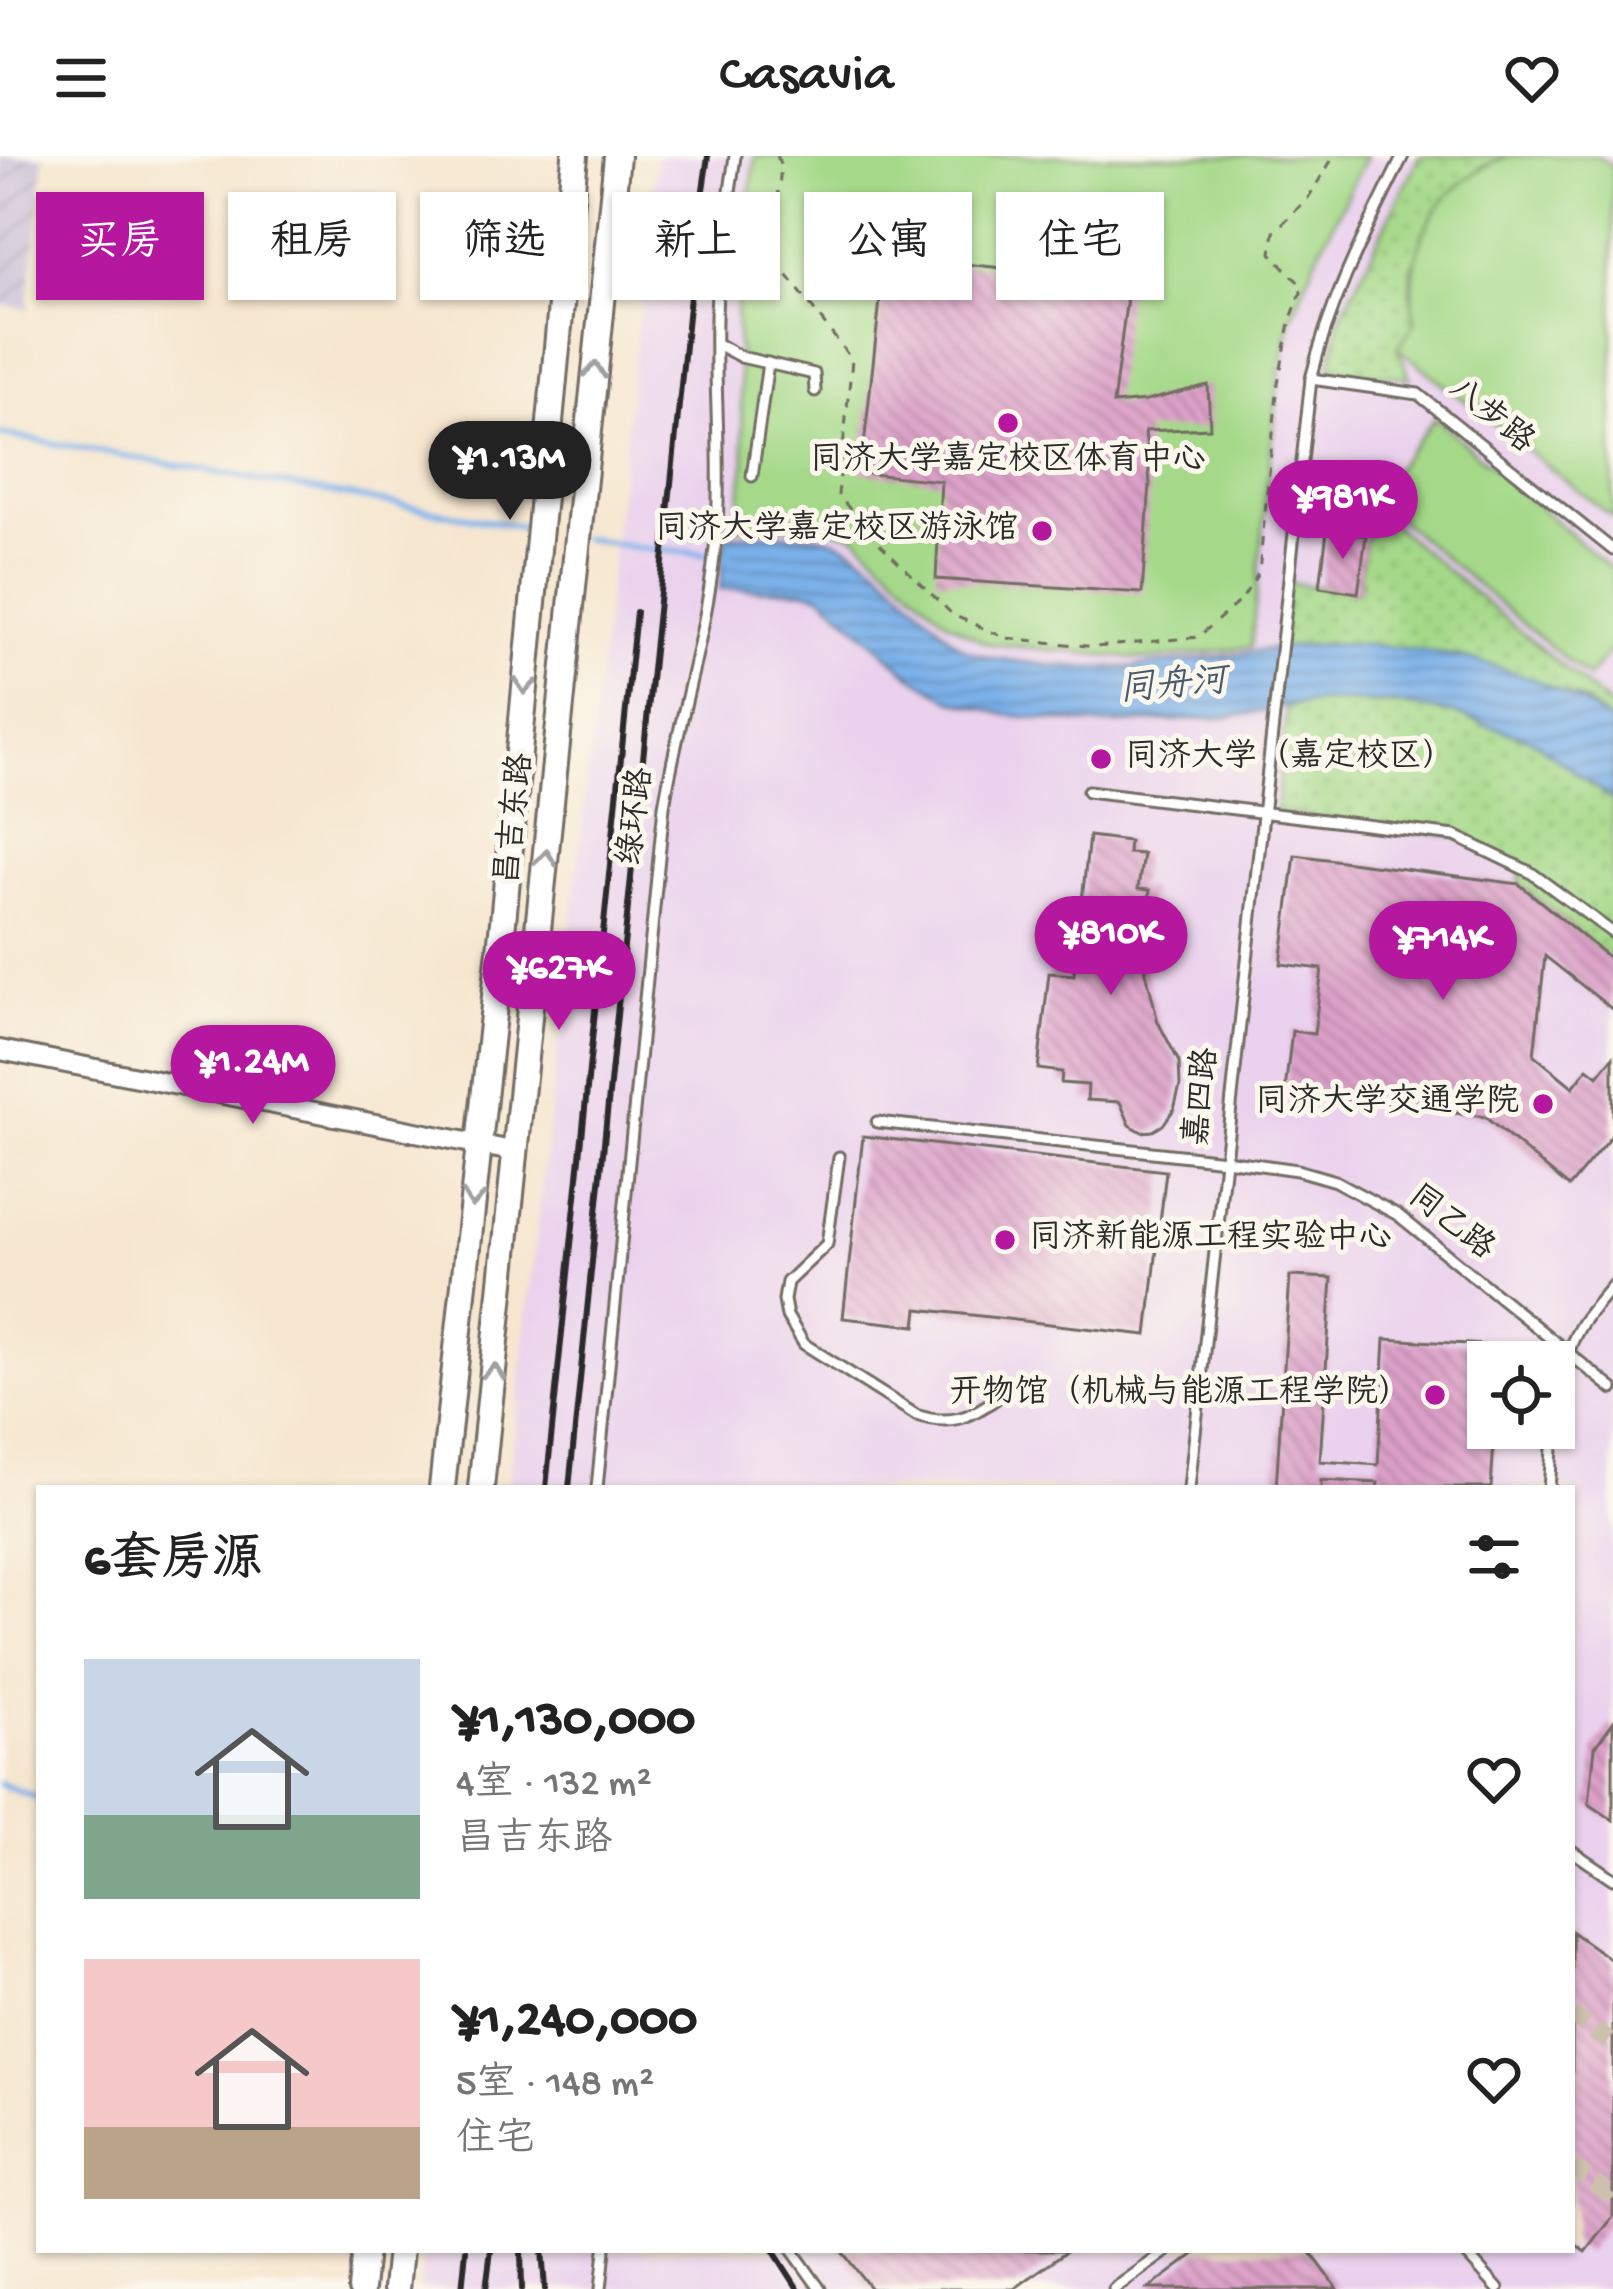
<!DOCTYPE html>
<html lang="zh">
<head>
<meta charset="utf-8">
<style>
  :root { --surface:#fff; --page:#f6f6f6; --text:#222; --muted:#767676; --accent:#b5179e }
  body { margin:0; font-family:"Gochi Hand","LXGW WenKai TC",sans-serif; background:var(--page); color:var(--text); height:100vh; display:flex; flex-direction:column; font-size:45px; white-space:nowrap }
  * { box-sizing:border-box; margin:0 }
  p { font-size:39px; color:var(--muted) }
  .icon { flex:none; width:66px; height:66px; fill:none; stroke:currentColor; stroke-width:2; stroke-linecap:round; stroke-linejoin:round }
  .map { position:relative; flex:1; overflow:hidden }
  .side { position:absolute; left:36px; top:1329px; width:1539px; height:768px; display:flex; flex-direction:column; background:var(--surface); border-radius:0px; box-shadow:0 3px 9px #0004 }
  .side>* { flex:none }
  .top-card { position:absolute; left:36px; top:36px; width:1542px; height:108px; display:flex; gap:24px }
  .tools { position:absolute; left:1467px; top:1185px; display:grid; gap:24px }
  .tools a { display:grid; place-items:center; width:108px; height:108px; border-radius:0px; background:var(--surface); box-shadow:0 3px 9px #0004; font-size:60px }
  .price { position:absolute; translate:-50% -102px; padding:0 27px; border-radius:42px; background:var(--accent); color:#fff; font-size:39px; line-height:78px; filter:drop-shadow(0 3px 6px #0008) }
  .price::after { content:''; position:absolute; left:50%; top:72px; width:36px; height:27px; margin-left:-18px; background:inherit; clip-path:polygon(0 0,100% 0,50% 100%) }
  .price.current { background:#222; color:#fff }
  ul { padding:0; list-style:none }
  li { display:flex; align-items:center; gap:36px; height:300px; padding:0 48px }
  li span { display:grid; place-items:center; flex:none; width:336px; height:240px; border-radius:0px; color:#555 }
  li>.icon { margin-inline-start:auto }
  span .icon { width:144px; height:144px; fill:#fffc; stroke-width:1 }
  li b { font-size:51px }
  h2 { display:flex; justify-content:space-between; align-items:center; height:144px; padding:0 48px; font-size:51px }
  .pill { padding:0 42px; border-radius:0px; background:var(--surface); box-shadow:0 3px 9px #0004; font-size:42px; line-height:108px }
  .pill.current { background:var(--accent); color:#fff }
  header { display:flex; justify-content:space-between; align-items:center; height:156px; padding:0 48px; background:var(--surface); font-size:54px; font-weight:600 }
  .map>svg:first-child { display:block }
  .built { fill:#ead1ed; fill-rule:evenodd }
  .industrial { fill:url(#industrial-furrows) }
  .grass { fill:url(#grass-dots); stroke:#68825a; stroke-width:3 }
  .green { fill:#a5d989; stroke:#68825a; stroke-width:3 }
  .water { fill:url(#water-rules); stroke:#546e8a; stroke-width:3 }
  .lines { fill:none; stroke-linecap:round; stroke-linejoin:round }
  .stream { stroke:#7cb1ea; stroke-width:6 }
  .building { fill:url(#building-back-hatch) }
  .street-tunnel { stroke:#cdc1ae; stroke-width:18; stroke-dasharray:18 9; stroke-linecap:butt }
  .lane-casing { stroke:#726c64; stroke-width:15 }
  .street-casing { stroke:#726c64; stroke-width:24 }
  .secondary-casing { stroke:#726c64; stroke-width:30 }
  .path { stroke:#726c64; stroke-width:3; stroke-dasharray:9 9; stroke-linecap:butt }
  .lane { stroke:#fff; stroke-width:9 }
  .street { stroke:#fff; stroke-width:18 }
  .secondary { stroke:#fff; stroke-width:24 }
  .rail { stroke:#2b2b2b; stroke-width:6 }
  .oneway { stroke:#a0a0a0 }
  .poi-dot { fill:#b5179e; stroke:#fbf7ec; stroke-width:4.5 }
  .labels { text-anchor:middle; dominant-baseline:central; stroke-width:10; stroke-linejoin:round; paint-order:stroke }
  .street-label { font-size:33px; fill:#2b2b2b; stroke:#fbf7ec }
  .poi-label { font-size:33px; fill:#2b2b2b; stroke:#fbf7ec; text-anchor:end }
  .water-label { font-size:36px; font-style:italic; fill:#475a6e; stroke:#fbf7ec }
</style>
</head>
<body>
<header><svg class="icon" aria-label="menu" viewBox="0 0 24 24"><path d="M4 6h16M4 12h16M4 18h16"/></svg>Casavia<svg class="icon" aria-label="heart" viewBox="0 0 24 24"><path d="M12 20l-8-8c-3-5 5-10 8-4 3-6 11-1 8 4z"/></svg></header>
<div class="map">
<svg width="1613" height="2133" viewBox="0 0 1613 2133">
  <defs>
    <pattern id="industrial-furrows" width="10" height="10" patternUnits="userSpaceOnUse" patternTransform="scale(3)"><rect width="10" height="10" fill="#cabfd7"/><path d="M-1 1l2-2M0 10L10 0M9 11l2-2" fill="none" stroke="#aea4b9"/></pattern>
    <pattern id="grass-dots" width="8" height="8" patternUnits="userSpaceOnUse" patternTransform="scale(3)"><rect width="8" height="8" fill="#a5d989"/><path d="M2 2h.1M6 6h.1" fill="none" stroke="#8eba76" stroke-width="1.8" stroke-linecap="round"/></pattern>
    <pattern id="water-rules" width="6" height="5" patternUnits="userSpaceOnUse" patternTransform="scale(3)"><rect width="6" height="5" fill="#7cb1ea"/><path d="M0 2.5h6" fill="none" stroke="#6690be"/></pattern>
    <pattern id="building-back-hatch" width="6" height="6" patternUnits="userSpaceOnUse" patternTransform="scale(3)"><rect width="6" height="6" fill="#dda0c9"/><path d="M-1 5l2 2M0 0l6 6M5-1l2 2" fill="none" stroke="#b383a3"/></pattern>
  </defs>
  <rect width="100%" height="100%" fill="#fbf7ec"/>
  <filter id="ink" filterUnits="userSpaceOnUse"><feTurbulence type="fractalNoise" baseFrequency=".00833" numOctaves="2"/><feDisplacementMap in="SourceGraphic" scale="24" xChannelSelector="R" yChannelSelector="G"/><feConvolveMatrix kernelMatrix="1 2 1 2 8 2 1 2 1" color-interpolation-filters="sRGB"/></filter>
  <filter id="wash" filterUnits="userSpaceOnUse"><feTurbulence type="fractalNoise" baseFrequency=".004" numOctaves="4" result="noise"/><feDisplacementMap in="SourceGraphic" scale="48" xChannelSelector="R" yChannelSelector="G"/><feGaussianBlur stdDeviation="2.7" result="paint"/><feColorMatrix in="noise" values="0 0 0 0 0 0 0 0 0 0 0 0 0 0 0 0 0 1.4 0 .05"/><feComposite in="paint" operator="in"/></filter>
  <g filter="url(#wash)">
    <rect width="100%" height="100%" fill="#f6e6cf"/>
    <!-- built -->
    <path class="built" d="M 657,0 L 1613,0 L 1613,2133 L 419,2133 L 424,2094 L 1572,2094 L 1572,1332 L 508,1332 ZM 1488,1206 L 1554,1206 L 1554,1272 L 1488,1272 Z"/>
    <!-- industrial -->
    <polygon class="industrial" points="0,0 44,0 28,153 0,148"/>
    <!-- grass -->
    <g class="grass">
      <polygon points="1419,0 1509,0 1481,11 1413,107 1410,131 1415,167 1398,192 1410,222 1330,213 1341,160"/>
      <polygon points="1388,365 1613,553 1613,569 1584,545 1497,512 1451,499 1281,493 1288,427 1358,436 1366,380"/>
      <path d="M 1320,545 C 1390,547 1467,549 1531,583 C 1560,598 1587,624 1613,645 L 1613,805 L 1519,728 L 1521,711 L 1456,680 L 1276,656 L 1287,550 Z"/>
    </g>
    <!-- green -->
    <g class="green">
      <polygon points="755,0 1366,0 1316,102 1291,162 1278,227 1251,491 1151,504 986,487 947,465 855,379 822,370 736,371 745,308 736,159"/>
      <path d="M 1509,0 L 1598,0 L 1613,11 L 1613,362 L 1398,192 L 1415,167 C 1405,88 1432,31 1509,0 Z"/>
      <polygon points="1435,262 1613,415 1613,491 1588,522 1372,341"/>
    </g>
    <!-- water -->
    <path class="water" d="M 759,377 C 781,379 811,376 832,383 C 873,398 907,440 938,469 C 946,477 955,489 965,493 C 987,503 1022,506 1046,509 C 1132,520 1215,498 1300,490 C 1398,481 1536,506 1613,569 L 1613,645 L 1533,584 L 1452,557 L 1389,547 L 1320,545 L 1230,561 L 1102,569 L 1007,559 L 951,544 L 909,518 L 822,439 L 803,434 L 720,433 L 726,380 Z"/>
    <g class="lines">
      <!-- stream -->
      <g class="stream">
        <polyline points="0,278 535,373"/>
        <polyline points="583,382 639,392 731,400"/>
        <polyline points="0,1628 39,1643"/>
      </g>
    </g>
    <g id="blocks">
      <!-- building -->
      <g class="building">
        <polygon points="885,99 1129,126 1113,248 1146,245 1208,229 1210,272 1145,275 1150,327 1142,437 936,423 941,325 861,317"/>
        <polygon points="1327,375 1366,380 1358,437 1320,431"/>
        <polygon points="1089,680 1129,685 1128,697 1143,698 1138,733 1150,734 1144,791 1146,816 1158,866 1179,906 1180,930 1174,953 1163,969 1153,975 1142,976 1130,969 1120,946 1087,944 1088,929 1061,927 1062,916 1038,913 1049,817 1074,819"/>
        <polygon points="1295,699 1519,728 1613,805 1613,854 1545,800 1534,899 1573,931 1588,912 1598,920 1613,901 1613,978 1569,1031 1485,961 1285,935 1292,875 1314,878 1322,813 1281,808"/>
        <polygon points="863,980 1166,1015 1147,1179 918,1153 916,1170 843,1162"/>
        <polygon points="1290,1120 1332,1122 1320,1305 1378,1309 1385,1183 1485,1189 1505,1206 1488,1206 1488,1272 1495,1272 1491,1332 1377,1332 1378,1327 1321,1324 1321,1332 1276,1332"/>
        <polygon points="1613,1566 1613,1664 1589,1648 1595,1591"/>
        <polygon points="1572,1776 1613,1805 1613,2061 1586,2096 1572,2086"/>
        <polygon points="841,2094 1068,2094 1014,2133 871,2133"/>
        <polygon points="1200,2094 1309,2094 1338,2133 1148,2133"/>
      </g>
    </g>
  </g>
  <g filter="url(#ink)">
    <use href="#blocks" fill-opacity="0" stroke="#726c64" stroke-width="3"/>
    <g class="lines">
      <!-- street-tunnel -->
      <g class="street-tunnel">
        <polyline points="1572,1859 1613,1888"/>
        <polyline points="1572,2011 1607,2036 1613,2027"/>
      </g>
      <defs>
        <g id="lane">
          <polyline points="717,188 741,201 814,218 815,235"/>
          <polyline points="1311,223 1418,238 1613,394"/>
          <polyline points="752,320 768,207"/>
          <polyline points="1088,635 1455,680 1530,716 1613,777"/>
          <polyline points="877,966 1225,1004 1297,1014 1335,1025 1398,1059 1613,1233"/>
          <path d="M 839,1001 L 827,1088 L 787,1126 L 784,1144 L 787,1160 L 804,1188 L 916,1259 C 949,1270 969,1263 997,1242"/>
          <path d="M 597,1332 L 664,650 C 680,555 711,465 717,369 C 722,292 712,215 717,138 C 720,92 729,46 735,0"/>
          <path d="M 1189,1332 L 1311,223 C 1330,143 1367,73 1403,0"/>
          <path d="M 1549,1332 C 1554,1279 1553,1212 1583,1166 C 1592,1153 1603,1141 1613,1129"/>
          <polyline points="1572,1695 1613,1723"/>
          <polyline points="792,2094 820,2133"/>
          <polyline points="1463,2094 1498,2133"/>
          <polyline points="601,2133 605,2094"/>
          <polyline points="1114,2133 1168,2094"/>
        </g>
        <polyline id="street" points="0,894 517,996"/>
        <g id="secondary">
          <polyline points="442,1332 503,766 575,0"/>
          <polyline points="481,1332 617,0"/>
          <polyline points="361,2133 365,2094"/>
          <polyline points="396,2133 400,2094"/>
        </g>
      </defs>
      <!-- lane casing -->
      <use href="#lane" class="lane-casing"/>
      <!-- street casing -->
      <use href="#street" class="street-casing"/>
      <!-- secondary casing -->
      <use href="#secondary" class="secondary-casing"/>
      <!-- path -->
      <polyline class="path" points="777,0 781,11 772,99 852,204 838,339 876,384 953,459 1006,482 1096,491 1198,481 1242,443 1259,416 1278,227 1291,162 1301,137 1300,128 1271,97 1274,76 1308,42 1334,0"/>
      <!-- lane -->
      <use href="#lane" class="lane"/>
      <!-- street -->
      <use href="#street" class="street"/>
      <!-- secondary -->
      <use href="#secondary" class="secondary"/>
      <!-- rail -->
      <g class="rail">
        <polyline points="546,1332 636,456"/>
        <polyline points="569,1332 696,81 708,0"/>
        <polyline points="521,2094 522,2133"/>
        <polyline points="542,2094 545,2133"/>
        <polyline points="773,2094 798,2133"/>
        <polyline points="462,2133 466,2094"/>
        <polyline points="486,2133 491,2094"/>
      </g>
    </g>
    <!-- one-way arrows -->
    <defs><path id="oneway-chevron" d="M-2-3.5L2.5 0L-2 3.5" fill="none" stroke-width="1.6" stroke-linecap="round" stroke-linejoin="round" transform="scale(3)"/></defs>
    <g class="oneway">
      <use href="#oneway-chevron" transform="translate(595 214) rotate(-84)"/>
      <use href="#oneway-chevron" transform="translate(525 530) rotate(95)"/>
      <use href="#oneway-chevron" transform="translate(546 702) rotate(-84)"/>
      <use href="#oneway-chevron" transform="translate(473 1043) rotate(96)"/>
      <use href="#oneway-chevron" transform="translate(494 1216) rotate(-84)"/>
    </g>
  </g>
  <!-- markers -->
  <g class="poi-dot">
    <circle cx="1008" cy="267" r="12"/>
    <circle cx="1042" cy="375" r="12"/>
    <circle cx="1101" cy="603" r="12"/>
    <circle cx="1543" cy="948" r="12"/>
    <circle cx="1005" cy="1084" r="12"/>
    <circle cx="1435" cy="1239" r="12"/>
  </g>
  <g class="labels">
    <!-- street labels -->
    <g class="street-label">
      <text transform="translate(1490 261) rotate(39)">八步路</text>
      <text transform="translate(638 661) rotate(-83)">绿环路</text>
      <text transform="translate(517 663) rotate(-84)">昌吉东路</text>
      <text transform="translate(1204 941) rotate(-84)">嘉四路</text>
      <text transform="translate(1450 1068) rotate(38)">同乙路</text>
    </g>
    <!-- poi labels -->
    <g class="poi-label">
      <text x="1008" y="306" text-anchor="middle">同济大学嘉定校区体育中心</text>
      <text x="1018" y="375">同济大学嘉定校区游泳馆</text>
      <text x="1125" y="603" text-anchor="start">同济大学（嘉定校区）</text>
      <text x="1519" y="948">同济大学交通学院</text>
      <text x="1029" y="1084" text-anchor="start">同济新能源工程实验中心</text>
      <text x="1411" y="1239">开物馆（机械与能源工程学院）</text>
    </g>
    <!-- water labels -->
    <g class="water-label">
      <text transform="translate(1173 532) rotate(-5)">同舟河</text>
    </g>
  </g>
</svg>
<div class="tools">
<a><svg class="icon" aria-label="locate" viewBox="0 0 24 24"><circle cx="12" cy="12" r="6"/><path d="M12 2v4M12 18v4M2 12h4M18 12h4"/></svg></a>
</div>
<b class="price current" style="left:510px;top:367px">¥1.13M</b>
<b class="price" style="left:1343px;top:406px">¥981K</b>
<b class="price" style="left:1111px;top:842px">¥810K</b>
<b class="price" style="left:1443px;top:847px">¥714K</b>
<b class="price" style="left:559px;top:877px">¥627K</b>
<b class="price" style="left:253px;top:971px">¥1.24M</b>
<div class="top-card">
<a class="pill current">买房</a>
<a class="pill">租房</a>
<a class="pill">筛选</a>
<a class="pill">新上</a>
<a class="pill">公寓</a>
<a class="pill">住宅</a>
</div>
<section class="side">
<h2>6套房源<svg class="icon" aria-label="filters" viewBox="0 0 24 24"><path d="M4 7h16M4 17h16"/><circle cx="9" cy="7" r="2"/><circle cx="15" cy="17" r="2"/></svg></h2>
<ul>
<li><span style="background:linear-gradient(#c9d6e8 65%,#7fa58c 0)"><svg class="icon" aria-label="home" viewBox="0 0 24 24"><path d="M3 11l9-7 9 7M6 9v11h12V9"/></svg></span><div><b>¥1,130,000</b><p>4室 · 132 m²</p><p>昌吉东路</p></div><svg class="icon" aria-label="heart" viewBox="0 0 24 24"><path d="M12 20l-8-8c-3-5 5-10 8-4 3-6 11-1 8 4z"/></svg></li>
<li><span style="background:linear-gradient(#f6c9c9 70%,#b9a48a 0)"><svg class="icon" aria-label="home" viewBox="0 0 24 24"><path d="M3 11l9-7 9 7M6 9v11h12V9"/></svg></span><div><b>¥1,240,000</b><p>5室 · 148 m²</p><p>住宅</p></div><svg class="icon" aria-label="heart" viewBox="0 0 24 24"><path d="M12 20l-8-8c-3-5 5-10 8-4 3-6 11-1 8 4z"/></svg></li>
</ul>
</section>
</div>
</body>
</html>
